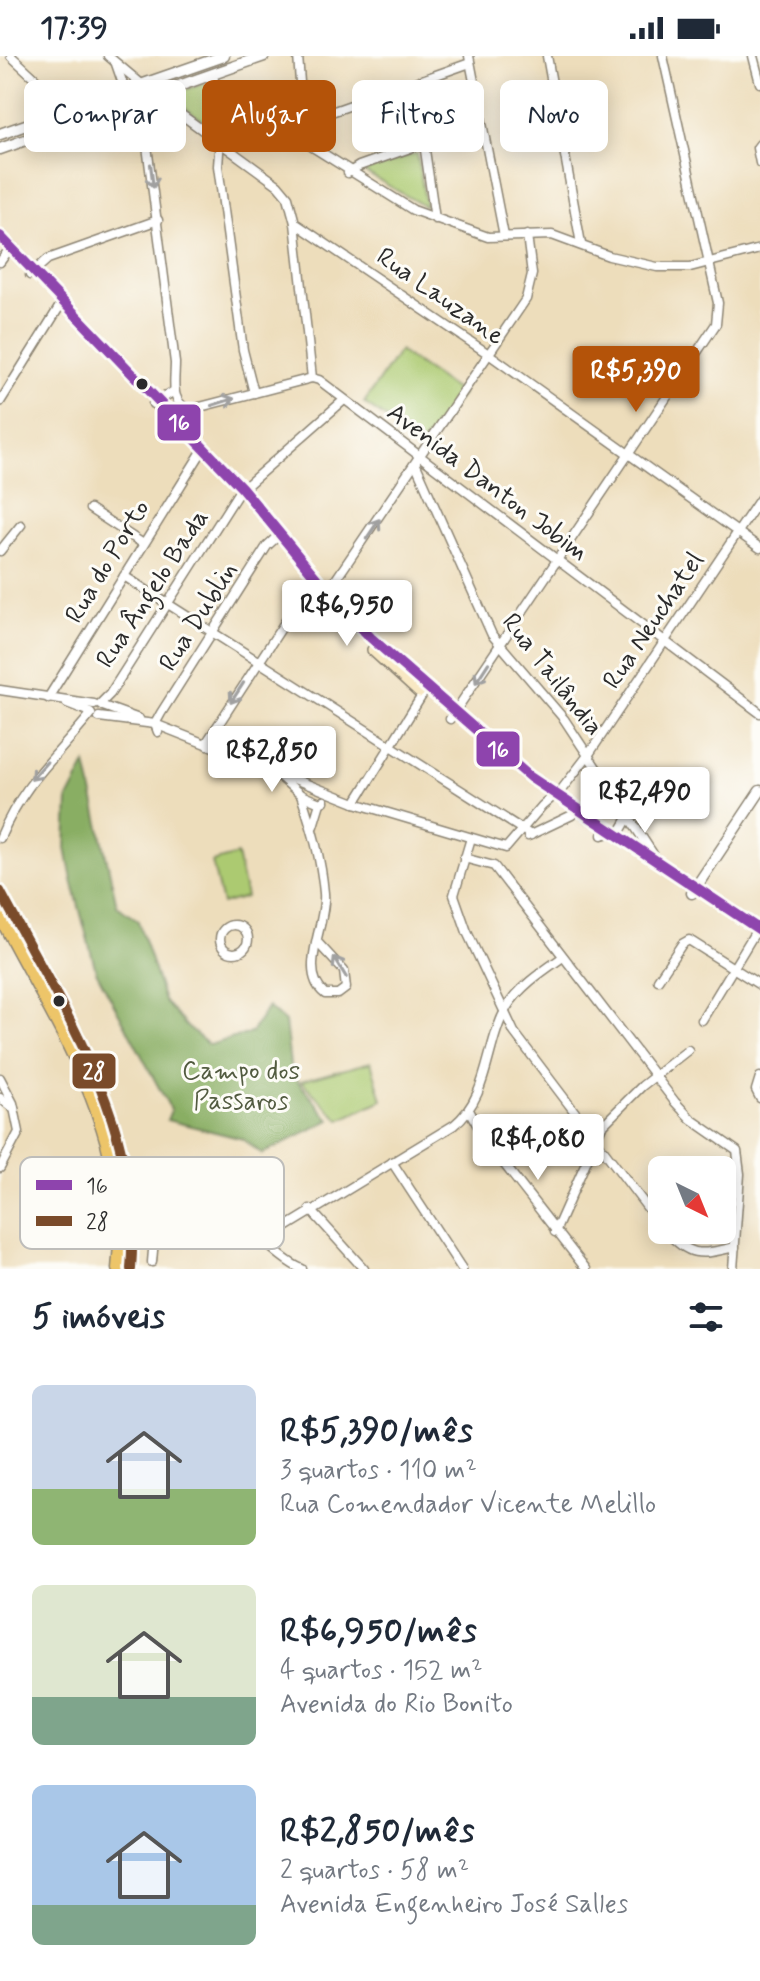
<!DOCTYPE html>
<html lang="pt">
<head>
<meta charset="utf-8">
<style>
  :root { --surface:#fff; --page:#f2f2f3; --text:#1f2937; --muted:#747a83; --accent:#b45309 }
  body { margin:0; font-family:Mynerve,sans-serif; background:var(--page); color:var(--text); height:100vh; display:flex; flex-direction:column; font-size:30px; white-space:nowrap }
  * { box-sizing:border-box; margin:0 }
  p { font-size:26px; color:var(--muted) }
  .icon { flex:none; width:44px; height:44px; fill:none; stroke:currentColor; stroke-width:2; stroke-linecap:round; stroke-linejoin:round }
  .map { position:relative; height:1213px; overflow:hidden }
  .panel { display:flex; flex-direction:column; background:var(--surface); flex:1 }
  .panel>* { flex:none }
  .guide { position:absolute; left:24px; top:24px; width:712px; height:72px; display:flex; gap:16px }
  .needle { width:52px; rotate:137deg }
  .fabs { position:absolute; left:648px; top:1100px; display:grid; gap:16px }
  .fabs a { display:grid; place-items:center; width:88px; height:88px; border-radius:12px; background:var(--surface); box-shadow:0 4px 20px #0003; font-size:40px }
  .price { position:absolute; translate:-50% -68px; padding:0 18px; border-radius:8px; background:#fff; color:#222; font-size:26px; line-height:52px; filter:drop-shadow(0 2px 4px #0008) }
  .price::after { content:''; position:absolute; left:50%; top:48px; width:24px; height:18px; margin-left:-12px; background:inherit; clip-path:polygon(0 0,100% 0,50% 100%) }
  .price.on { background:var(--accent); color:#fff }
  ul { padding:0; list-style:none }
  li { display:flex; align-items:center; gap:24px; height:200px; padding:0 32px }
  li span { display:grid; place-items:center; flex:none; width:224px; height:160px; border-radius:12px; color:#555 }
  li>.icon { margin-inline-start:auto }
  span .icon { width:96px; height:96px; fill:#fffc; stroke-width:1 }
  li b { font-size:34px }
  h2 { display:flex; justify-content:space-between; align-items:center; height:96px; padding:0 32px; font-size:34px }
  .tag { padding:0 28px; border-radius:12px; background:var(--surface); box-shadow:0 4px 20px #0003; font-size:28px; line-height:72px }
  .tag.on { background:var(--accent); color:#fff }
  .status { display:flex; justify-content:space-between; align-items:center; height:56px; padding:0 40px; background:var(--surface); direction:ltr }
  .status svg { height:22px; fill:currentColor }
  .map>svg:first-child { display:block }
  .green { fill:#acca71; stroke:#6c7a4e; stroke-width:2 }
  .forest { fill:#89ae63; stroke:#5a6c47; stroke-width:2 }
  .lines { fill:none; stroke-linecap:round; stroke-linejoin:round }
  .minor-casing { stroke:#8c8473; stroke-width:11 }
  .tertiary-casing { stroke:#8c8473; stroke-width:13 }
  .secondary-casing { stroke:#8c8473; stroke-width:14 }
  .primary-casing { stroke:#8c8473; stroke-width:15 }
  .minor { stroke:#fff; stroke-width:8 }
  .tertiary { stroke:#fff; stroke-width:10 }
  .secondary { stroke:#f8e8c3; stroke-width:11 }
  .primary { stroke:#edc569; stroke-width:12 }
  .bus-1-casing { stroke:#fdfcf7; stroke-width:16 }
  .bus-2-casing { stroke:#fdfcf7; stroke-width:16 }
  .bus-1 { stroke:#8e44ad; stroke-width:10 }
  .bus-2 { stroke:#7a4b2a; stroke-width:10 }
  .oneway { stroke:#a0a0a0 }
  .bus-dot { fill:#2b2b2b; stroke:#fdfcf7; stroke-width:3 }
  .labels { text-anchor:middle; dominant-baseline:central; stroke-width:6; stroke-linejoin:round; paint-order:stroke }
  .street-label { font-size:26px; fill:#2b2b2b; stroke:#fdfcf7 }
  .park-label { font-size:26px; fill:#525b40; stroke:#fdfcf7 }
  .key { fill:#fdfcf7; stroke:#bebdba; stroke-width:2 }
  .key-label { font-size:22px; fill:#2b2b2b }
  .line-badge { stroke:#fdfcf7; stroke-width:3 }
  .badge-label { font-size:22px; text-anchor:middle; font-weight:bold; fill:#fff }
</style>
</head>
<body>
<div class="status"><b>17:39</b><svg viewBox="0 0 49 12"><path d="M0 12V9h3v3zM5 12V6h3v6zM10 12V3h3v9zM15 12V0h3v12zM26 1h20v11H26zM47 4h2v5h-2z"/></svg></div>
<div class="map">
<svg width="760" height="1213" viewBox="0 0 760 1213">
  <rect width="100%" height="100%" fill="#fdfcf7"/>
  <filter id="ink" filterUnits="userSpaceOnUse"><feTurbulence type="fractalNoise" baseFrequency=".0125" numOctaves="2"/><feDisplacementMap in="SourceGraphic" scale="16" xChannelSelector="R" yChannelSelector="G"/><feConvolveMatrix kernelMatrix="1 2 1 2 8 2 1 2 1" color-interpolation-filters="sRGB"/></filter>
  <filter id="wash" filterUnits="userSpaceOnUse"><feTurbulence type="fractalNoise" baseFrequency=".006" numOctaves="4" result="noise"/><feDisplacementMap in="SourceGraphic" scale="32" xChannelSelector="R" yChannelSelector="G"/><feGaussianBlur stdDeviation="1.8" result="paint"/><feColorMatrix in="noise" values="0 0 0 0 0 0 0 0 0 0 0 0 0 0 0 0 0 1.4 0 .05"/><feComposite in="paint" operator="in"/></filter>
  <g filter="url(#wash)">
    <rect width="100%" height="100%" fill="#edddbb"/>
    <!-- green -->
    <g class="green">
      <polygon points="206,27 212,71 167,39"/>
      <polygon points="417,97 426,151 363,115"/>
      <polygon points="399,295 462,338 423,388 364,347"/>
      <polygon points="237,799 246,841 222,848 212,806"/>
      <polygon points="371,1006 382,1044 340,1064 301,1025"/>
    </g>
    <!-- forest -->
    <polygon class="forest" points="86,708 117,850 138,865 164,945 187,971 209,989 251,977 268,951 285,966 291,1017 330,1064 262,1098 243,1083 167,1064 171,1054 96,915 72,824 66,792 68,743"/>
  </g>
  <g filter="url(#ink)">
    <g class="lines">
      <defs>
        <g id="minor">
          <polyline points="11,0 39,26 50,60"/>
          <polyline points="108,0 157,41 278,129 288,141 295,167 490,299 760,492"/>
          <polyline points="298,0 303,66 311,90 413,154 488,181 552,179 609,200 657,211 690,211 760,193"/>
          <polyline points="469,0 504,180"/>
          <polyline points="547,0 581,188"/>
          <polyline points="753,0 760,27"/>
          <path d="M 116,8 L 125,34 L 142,51 L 175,307 C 175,327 169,346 191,355"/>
          <polyline points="213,18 221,70 218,110 243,294 254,337"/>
          <polyline points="143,62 165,48"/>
          <polyline points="303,66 470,7"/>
          <polyline points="424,87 435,163"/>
          <polyline points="760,88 757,92 760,107"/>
          <polyline points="348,117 359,110 481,67"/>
          <polyline points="295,167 312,322"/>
          <polyline points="0,206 11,191"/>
          <polyline points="30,219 48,203 158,164"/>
          <polyline points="0,346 63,245"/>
          <polyline points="153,348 174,335"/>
          <polyline points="165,360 312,322 319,324 760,657"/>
          <polyline points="416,409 492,579 564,663 655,801"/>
          <polyline points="90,453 142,487"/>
          <polyline points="0,495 21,469"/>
          <polyline points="124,520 531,779"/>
          <polyline points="324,541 526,243 532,218 527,179"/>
          <polyline points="0,634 94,648"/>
          <polyline points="48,642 204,392"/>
          <polyline points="67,647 90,656"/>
          <polyline points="100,648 110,638 238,437 344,344"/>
          <polyline points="103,650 139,663"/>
          <polyline points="99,661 155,668 355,747 506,792 542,750 562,733 589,698 760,443"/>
          <polyline points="450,663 716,268 718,247 663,0"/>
          <polyline points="158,676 155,668 161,657 267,490 280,478"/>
          <polyline points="207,686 315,520"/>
          <polyline points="270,712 301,739 320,747"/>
          <path d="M 301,739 C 312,772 321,802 324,837 C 327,869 297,915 325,938 L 338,938 L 346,932 L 344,915 L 318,887"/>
          <polyline points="355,747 426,633"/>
          <polyline points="313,770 320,747 324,745"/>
          <polyline points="602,779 621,774 628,762"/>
          <polyline points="528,780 572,759"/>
          <path d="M 0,782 C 25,724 53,705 91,658"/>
          <polyline points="471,782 454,839 467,876 514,976 662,1171"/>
          <polyline points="464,802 494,810 675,1046 691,1063 737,1095 740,1118 733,1213"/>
          <circle cx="234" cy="883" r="14"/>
          <polyline points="658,924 682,888 689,884 760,929"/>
          <polyline points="702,964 754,878"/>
          <polyline points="760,1021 756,1034 760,1042"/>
          <polyline points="0,1022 13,1047 19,1076 0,1112"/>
          <polyline points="0,1042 14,1053"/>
          <polyline points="470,1056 487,1086 586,1213"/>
          <polyline points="392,1106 462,1213"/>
          <polyline points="310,1153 364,1213"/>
          <path d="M 133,1159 C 148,1152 163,1141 177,1136 C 212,1123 270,1201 302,1213"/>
          <path d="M 665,1174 C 691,1202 699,1199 735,1191"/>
          <polyline points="555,1176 602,1070 642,1030 688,994"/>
          <path d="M 263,1185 L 454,1069 C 490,1040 485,989 507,951 C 520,930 543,915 563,901"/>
          <polyline points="152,1206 157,1149"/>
        </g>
        <g id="tertiary">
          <polyline points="0,78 224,0"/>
          <polyline points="0,93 264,0"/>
          <polyline points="692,837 760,735"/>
        </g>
        <g id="secondary">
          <polyline points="0,180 242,432 336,546 371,582 530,721 760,874"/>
          <polyline points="373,594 419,636"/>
        </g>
        <g id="primary">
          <path d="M 0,835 C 64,957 143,1069 131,1213"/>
          <path d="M 0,860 C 59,974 133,1079 118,1213"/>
        </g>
      </defs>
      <!-- minor casing -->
      <use href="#minor" class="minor-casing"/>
      <!-- tertiary casing -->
      <use href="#tertiary" class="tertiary-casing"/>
      <!-- secondary casing -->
      <use href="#secondary" class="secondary-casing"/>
      <!-- primary casing -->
      <use href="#primary" class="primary-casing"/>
      <!-- minor -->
      <use href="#minor" class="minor"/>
      <!-- tertiary -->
      <use href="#tertiary" class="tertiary"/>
      <!-- secondary -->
      <use href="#secondary" class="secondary"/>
      <!-- primary -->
      <use href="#primary" class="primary"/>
      <defs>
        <polyline id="bus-1" points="0,180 242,432 336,546 371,582 530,721 760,874"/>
        <path id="bus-2" d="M 0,835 C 64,957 143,1069 131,1213"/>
      </defs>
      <!-- bus-1 casing -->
      <use href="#bus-1" class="bus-1-casing"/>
      <!-- bus-2 casing -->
      <use href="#bus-2" class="bus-2-casing"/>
      <!-- bus-1 -->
      <use href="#bus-1" class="bus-1"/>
      <!-- bus-2 -->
      <use href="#bus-2" class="bus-2"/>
    </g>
    <!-- one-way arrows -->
    <defs><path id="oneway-shaft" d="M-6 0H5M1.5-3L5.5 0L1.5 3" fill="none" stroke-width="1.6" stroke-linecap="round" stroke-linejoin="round" transform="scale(2)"/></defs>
    <g class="oneway">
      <use href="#oneway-shaft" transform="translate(152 120) rotate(83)"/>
      <use href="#oneway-shaft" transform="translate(223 346) rotate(-17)"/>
      <use href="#oneway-shaft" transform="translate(373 473) rotate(-56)"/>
      <use href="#oneway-shaft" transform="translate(482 617) rotate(123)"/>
      <use href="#oneway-shaft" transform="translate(237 637) rotate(123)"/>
      <use href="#oneway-shaft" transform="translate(39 715) rotate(131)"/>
      <use href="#oneway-shaft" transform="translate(340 911) rotate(-121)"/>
    </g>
  </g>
  <!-- markers -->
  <g class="bus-dot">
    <circle cx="142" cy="328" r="7"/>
    <circle cx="59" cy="945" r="7"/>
  </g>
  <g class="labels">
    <!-- street labels -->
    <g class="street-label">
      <text transform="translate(440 241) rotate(35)">Rua Lauzane</text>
      <text transform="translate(487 427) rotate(37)">Avenida Danton Jobim</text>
      <text transform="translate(108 506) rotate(-59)">Rua do Porto</text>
      <text transform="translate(153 533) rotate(-57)">Rua Ângelo Bada</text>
      <text transform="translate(199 561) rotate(-58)">Rua Dublin</text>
      <text transform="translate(654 565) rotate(-56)">Rua Neuchatel</text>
      <text transform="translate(552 619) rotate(52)">Rua Tailândia</text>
    </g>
    <!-- park labels -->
    <g class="park-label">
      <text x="241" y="1016">Campo dos<tspan x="241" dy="30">Passaros</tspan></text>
    </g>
  </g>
  <!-- legend -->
  <rect x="20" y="1101" width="264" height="92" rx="12" class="key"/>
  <rect x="36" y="1124" width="36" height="10" fill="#8e44ad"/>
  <rect x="36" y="1160" width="36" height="10" fill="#7a4b2a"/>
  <g class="key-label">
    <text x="86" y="1137">16</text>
    <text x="86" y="1173">28</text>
  </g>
  <g class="line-badge">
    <rect x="156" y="347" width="46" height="39" rx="8" fill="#8e44ad"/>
    <rect x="475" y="674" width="46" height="38" rx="8" fill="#8e44ad"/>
    <rect x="71" y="996" width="46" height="38" rx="8" fill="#7a4b2a"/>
  </g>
  <g class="badge-label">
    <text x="179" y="374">16</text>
    <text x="498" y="701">16</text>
    <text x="94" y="1023">28</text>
  </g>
</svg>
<div class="fabs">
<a><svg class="needle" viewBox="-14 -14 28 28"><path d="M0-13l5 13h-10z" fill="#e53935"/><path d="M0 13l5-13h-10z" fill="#747a83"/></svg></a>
</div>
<b class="price on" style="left:636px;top:358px">R$5,390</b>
<b class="price" style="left:347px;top:592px">R$6,950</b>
<b class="price" style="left:272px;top:738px">R$2,850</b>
<b class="price" style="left:645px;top:779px">R$2,490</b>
<b class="price" style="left:538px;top:1126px">R$4,080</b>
<div class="guide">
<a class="tag">Comprar</a>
<a class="tag on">Alugar</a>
<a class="tag">Filtros</a>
<a class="tag">Novo</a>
</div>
</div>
<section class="panel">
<h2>5 imóveis<svg class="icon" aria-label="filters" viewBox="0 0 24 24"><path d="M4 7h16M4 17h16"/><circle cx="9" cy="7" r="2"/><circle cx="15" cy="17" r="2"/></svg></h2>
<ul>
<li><span style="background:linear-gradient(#c9d6e8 65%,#8fb573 0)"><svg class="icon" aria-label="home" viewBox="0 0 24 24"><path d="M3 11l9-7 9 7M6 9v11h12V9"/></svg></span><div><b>R$5,390/mês</b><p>3 quartos · 110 m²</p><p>Rua Comendador Vicente Melillo</p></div></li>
<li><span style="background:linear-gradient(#dfe7d0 70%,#7fa58c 0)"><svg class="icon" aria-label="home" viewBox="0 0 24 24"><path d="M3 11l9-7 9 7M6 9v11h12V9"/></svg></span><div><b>R$6,950/mês</b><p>4 quartos · 152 m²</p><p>Avenida do Rio Bonito</p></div></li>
<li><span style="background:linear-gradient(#a9c7e8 75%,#7fa58c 0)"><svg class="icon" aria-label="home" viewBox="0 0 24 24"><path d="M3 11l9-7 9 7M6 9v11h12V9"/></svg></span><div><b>R$2,850/mês</b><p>2 quartos · 58 m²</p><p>Avenida Engenheiro José Salles</p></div></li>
</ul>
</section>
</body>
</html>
